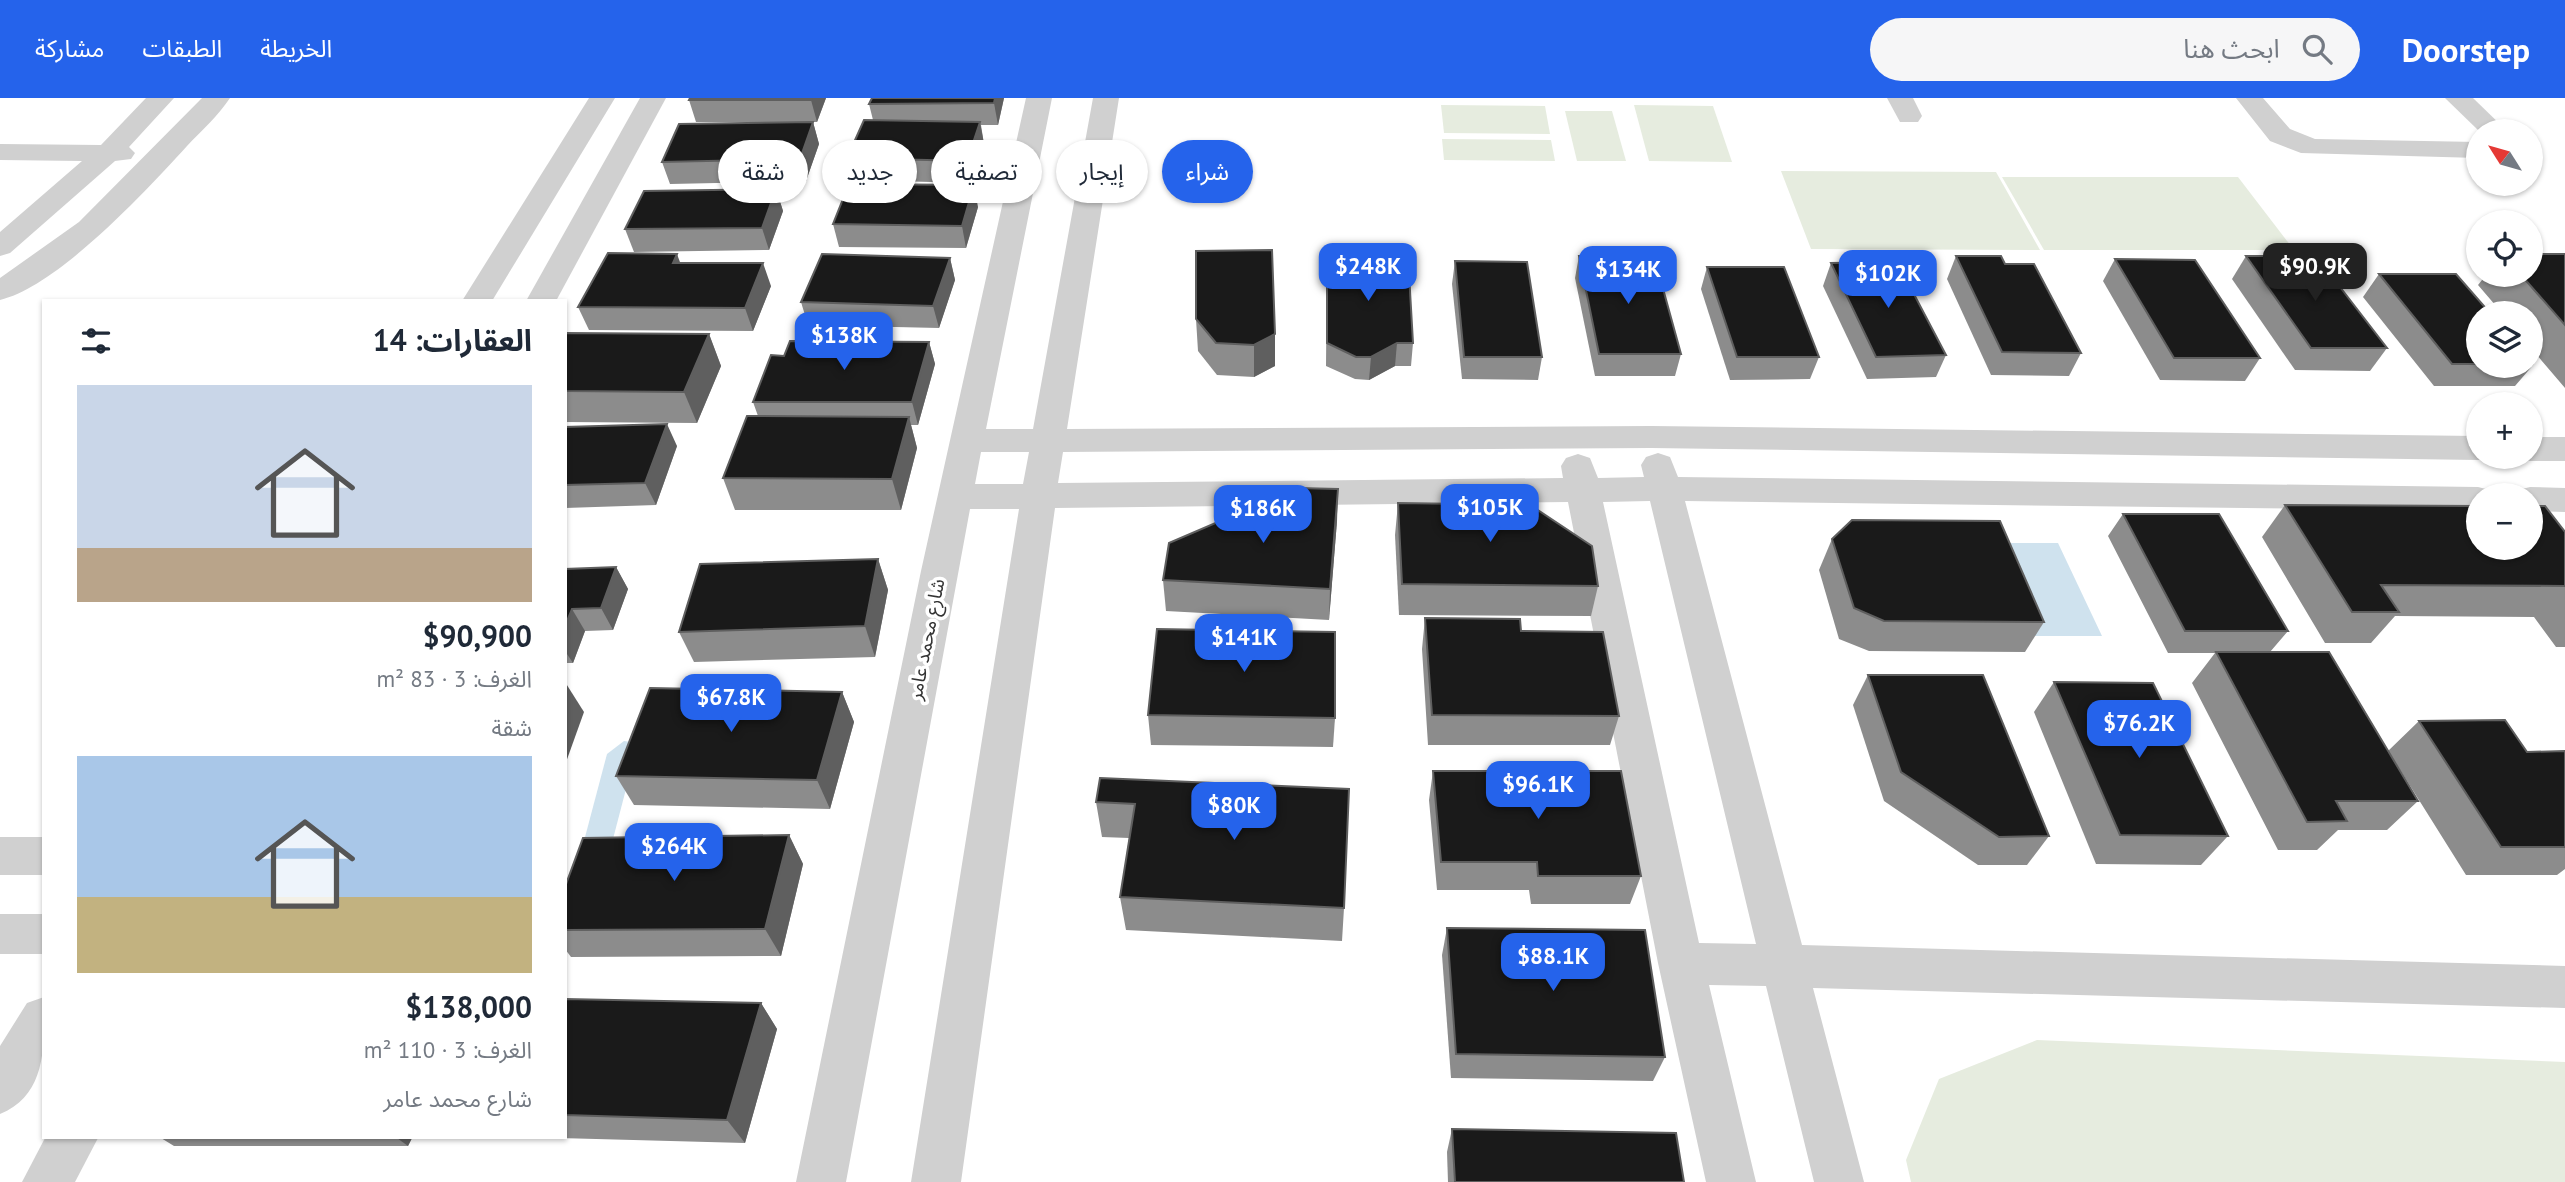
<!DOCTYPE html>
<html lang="ar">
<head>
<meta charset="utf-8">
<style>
  :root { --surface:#fff; --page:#f6f6f7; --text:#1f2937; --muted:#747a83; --accent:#2563eb }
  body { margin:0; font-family:"PT Sans","Noto Sans Arabic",sans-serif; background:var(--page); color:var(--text); direction:rtl; height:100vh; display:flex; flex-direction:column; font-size:26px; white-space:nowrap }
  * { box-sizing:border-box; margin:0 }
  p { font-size:23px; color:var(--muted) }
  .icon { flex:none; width:38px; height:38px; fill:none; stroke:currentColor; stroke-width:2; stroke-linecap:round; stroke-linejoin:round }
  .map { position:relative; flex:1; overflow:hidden; direction:ltr }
  .side { position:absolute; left:42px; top:201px; width:525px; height:840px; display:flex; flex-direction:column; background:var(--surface); border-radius:0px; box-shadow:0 2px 5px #0004; direction:rtl }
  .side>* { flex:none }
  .top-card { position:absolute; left:588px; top:42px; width:665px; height:63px; direction:rtl; display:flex; gap:14px }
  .needle { width:46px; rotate:307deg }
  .tools { position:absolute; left:2466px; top:21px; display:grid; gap:14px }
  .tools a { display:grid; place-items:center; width:77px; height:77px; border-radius:50%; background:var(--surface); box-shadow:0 2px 5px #0004; font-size:35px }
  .price { position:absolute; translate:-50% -60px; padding:0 16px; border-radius:14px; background:var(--accent); color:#fff; font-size:23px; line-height:46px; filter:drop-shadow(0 2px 4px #0008) }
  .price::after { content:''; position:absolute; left:50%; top:42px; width:21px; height:16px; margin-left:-10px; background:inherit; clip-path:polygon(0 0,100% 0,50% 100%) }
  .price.on { background:#222; color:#fff }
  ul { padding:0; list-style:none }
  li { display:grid; align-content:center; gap:14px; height:371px; padding:0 35px }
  li span { display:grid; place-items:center; height:217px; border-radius:0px; color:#555 }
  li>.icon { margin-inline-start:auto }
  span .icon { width:126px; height:126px; fill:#fffc; stroke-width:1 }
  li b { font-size:30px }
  h2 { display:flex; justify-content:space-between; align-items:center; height:84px; padding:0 35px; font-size:30px }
  .chip { padding:0 24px; border-radius:32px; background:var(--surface); box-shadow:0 2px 5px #0004; font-size:24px; line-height:63px }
  .chip.on { background:var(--accent); color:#fff }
  header { display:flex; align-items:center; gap:42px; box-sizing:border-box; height:98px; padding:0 35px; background:var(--accent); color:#fff }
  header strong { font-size:33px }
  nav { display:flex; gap:38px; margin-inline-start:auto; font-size:24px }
  .search { width:490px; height:63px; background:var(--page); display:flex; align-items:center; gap:18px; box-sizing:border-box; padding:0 24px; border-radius:38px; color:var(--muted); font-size:26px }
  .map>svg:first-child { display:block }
  .green { fill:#e6ecdf }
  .water { fill:#cfe2ee }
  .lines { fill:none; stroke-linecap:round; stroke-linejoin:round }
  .minor { fill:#d0d0d0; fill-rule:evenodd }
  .wall { fill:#8c8c8c }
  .shaded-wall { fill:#5f5f5f }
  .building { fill:#1a1a1a; stroke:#5f5f5f; stroke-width:2 }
  .labels { text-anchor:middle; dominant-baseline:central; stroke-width:7; stroke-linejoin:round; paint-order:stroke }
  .street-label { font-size:19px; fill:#333; stroke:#fff }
</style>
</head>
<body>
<header>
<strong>Doorstep</strong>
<div class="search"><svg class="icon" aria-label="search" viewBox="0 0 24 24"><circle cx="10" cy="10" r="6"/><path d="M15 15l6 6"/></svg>ابحث هنا</div>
<nav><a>الخريطة</a><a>الطبقات</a><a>مشاركة</a></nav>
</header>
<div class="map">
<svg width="2565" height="1084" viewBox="0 0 2565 1084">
  <rect width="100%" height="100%" fill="#fff"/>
  <!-- green -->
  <g class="green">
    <polygon points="1441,7 1545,8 1550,36 1444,35"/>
    <polygon points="1634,7 1713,8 1732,64 1649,63"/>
    <polygon points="1565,13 1612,13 1626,63 1577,63"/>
    <polygon points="1442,41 1551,42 1555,63 1444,62"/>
    <polygon points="1781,73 1996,74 2040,152 1811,151"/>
    <polygon points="2002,79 2238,79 2294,152 2044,152"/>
    <polygon points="2037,942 2565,964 2565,1084 1911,1084 1906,1062 1939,981"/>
  </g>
  <!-- water -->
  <g class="water">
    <polygon points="1983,445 2058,445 2102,538 2024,538"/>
    <polygon points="624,643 638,645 613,741 584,743 607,656"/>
  </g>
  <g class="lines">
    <!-- minor -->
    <g class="minor">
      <polygon points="146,0 174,0 129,49 135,55 131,61 115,63 10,155 0,158 0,134 82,63 0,62 0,46 101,47"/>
      <path d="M 202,0 L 230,0 C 218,18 201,33 187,48 C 146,93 58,188 0,202 L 0,180 L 79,124 Z"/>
      <polygon points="589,0 615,0 492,203 462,203"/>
      <polygon points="640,0 666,0 556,203 526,203"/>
      <path d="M 1026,0 L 1052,0 L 986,331 L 1033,331 L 1093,0 L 1119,0 L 1067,331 L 1651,328 L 2478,338 L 2478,359 L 2488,359 L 2478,362 L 1651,350 L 1063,354 L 1058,385 L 1563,380 L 1561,368 L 1566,360 L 1578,356 L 1590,360 L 1598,380 L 1644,379 L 1641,367 L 1646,359 L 1658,355 L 1670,359 L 1678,379 L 2478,389 L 2490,392 L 2493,397 L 2478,397 L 2478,413 L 1685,403 L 1802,847 L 2565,868 L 2565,910 L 1813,890 L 1864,1084 L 1814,1084 L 1766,888 L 1709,887 L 1756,1084 L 1706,1084 L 1658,865 L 1568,404 L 1055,410 L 961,1084 L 911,1084 L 1019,411 L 970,411 L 846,1084 L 796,1084 L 921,473 ZM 981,354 L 1029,354 L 1023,386 L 975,386 ZM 1650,403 L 1756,846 L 1699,845 L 1603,404 Z"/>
      <polygon points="1887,0 1913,0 1922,18 1918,24 1900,24"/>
      <polygon points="2236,0 2263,0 2290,31 2315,41 2478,44 2478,60 2301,55 2270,43"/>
      <polygon points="2445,0 2473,0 2507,33 2479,33"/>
      <polygon points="2530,339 2565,339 2565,363 2530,363 2518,359 2530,359"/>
      <polygon points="2530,389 2565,390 2565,414 2530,413 2530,397 2515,397 2518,392"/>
      <rect x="0" y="739" width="44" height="38"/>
      <rect x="0" y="816" width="44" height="40"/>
      <path d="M 44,899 C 44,943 49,996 0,1016 L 0,948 L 27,905 Z"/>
      <polygon points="45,1040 98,1040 75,1084 22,1084"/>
    </g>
  </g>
  <!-- wall -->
  <g class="wall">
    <polygon points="826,0 817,24 813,24 819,46 806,83 670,86 662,64 808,24 696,24 689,2"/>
    <polygon points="1004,0 998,27 981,27 984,46 971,85 852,82 847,60 873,22 869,6"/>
    <polygon points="776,91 783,113 769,152 634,154 625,131"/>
    <polygon points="978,109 966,150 839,149 833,126"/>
    <polygon points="2565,156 2565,290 2530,249 2530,215 2502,215 2478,187 2486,177 2530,177"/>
    <polygon points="1327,157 1413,245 1411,268 1395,268 1369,282 1355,281 1326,268"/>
    <polygon points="1579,158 1681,256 1675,278 1595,278 1575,180"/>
    <polygon points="1956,158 2005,166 2081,255 2069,278 1991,277 1947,181"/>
    <polygon points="2246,158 2387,250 2370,273 2295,272 2232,181"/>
    <polygon points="950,160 955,182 939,230 808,227 801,204"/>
    <polygon points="2115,161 2260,260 2245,283 2160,282 2103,183"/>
    <polygon points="1455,163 1542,259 1538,282 1462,281 1452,186"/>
    <polygon points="681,165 771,188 753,233 589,232 578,209"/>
    <polygon points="1831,165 1946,257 1936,279 1867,281 1823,188"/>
    <polygon points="1707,169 1819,259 1810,281 1730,282 1701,191"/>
    <polygon points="2379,176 2478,215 2478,268 2530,268 2530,261 2534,266 2515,288 2434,288 2363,199"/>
    <polygon points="1196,221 1275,236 1275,268 1254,279 1217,277 1198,253"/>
    <polygon points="565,235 709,236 721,268 697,325 565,324"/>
    <polygon points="929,244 935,266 918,327 911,327 917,350 901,412 735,412 723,380 758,318 753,304 784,258"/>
    <polygon points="565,329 677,348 656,407 565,410"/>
    <polygon points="1398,405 1598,488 1591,518 1399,517 1395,437"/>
    <polygon points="2285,407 2565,434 2565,549 2556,549 2534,519 2395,518 2371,545 2325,545 2262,439"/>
    <polygon points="2123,416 2288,533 2270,554 2388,653 2419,623 2527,654 2565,653 2565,771 2557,777 2466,777 2392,659 2418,703 2387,732 2338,732 2317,752 2278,752 2192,585 2215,555 2168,555 2108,438"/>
    <polygon points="1337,423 1329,522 1166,513 1163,482"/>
    <polygon points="1832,441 2044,524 2025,554 1869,553 1839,541 1819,472"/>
    <polygon points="878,461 888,492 875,559 694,564 679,534"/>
    <polygon points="616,469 628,491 613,532 585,533 573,565 565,565 565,471"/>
    <polygon points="1425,520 1521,533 1619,618 1610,647 1428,647 1422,551"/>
    <polygon points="1868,577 2049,738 2027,767 1978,767 1884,703 1853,607"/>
    <polygon points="2054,584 2228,738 2201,767 2096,766 2034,614"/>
    <polygon points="842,594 854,624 830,711 634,707 616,678"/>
    <polygon points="1148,617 1335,620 1333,649 1151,647"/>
    <polygon points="1433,673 1641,778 1630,806 1531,806 1529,792 1437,792 1429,702"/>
    <polygon points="1100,680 1344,810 1342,843 1126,832 1120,799 1129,740 1102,739 1096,704"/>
    <polygon points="789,737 803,766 781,858 571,859 565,851 565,789"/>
    <polygon points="1447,830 1665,959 1653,983 1451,980 1442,857"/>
    <polygon points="565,901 761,905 777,931 745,1045 559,1040 565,1040"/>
    <polygon points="1452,1031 1684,1084 1448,1084 1447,1054"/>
    <polygon points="161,1040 412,1040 408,1048 174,1048"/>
  </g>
  <!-- shaded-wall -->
  <g class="shaded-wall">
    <polygon points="812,0 826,0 817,24 811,2"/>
    <polygon points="995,0 1004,0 998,27 994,5"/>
    <polygon points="813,24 819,46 806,83 800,61"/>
    <polygon points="980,24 984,46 971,85 967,63"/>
    <polygon points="974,87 978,109 966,150 962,128"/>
    <polygon points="776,91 783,113 769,152 762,130"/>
    <polygon points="677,156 685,178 673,165"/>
    <polygon points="950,160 955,182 939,230 933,208"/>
    <polygon points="763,165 771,188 753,233 745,210"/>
    <polygon points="709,236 721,268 697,325 684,294"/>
    <polygon points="1275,236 1275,268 1254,279 1254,247"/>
    <polygon points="929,244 935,266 918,327 912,304"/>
    <polygon points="1397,245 1395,268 1369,282 1371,259"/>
    <polygon points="909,319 917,350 901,412 892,381"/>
    <polygon points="667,326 677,348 656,407 645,385"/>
    <polygon points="1338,391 1337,423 1329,522 1330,491"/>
    <polygon points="878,461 888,492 875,559 865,528"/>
    <polygon points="616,469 628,491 613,532 601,510"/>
    <polygon points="572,511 585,533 573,565 565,553 565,528"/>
    <polygon points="565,584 584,614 565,667"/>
    <polygon points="842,594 854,624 830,711 817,682"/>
    <polygon points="789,737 803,766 781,858 765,831"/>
    <polygon points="761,905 777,931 745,1045 727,1022"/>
    <polygon points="397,1040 412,1040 408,1048"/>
  </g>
  <!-- building -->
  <g class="building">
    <polygon points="690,0 812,0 811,2 689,2"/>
    <polygon points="872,0 995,0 994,5 869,6"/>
    <polygon points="864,22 980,24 967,63 847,60"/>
    <polygon points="813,24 800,61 662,64 679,26"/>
    <polygon points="849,86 974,87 962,128 833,126"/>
    <polygon points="776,91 762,130 625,131 644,93"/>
    <polygon points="1272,152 1275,236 1254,247 1216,245 1196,221 1196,153"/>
    <polygon points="608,155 677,156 673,165 763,165 745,210 578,209"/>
    <polygon points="822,156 950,160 933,208 801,204"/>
    <polygon points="2530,156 2565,156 2565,227 2521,177 2530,177"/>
    <polygon points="1327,157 1408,158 1413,245 1397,245 1371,259 1356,259 1327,245"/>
    <polygon points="1579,158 1654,158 1681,256 1599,256"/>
    <polygon points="1956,158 2001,158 2005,166 2034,166 2081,255 2002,254"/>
    <polygon points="2246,158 2316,158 2387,250 2311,250"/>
    <polygon points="2115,161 2195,162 2260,260 2174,260"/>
    <polygon points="1455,163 1527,164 1542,259 1464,259"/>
    <polygon points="1897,164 1946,257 1876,259 1831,165"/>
    <polygon points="1707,169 1784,169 1819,259 1737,259"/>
    <polygon points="2379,176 2456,176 2490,215 2478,215 2478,266 2452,266"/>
    <polygon points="565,235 709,236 684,294 565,293"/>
    <polygon points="790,243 929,244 912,304 753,304 771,257 784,258"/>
    <polygon points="747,318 909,319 892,381 723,380"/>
    <polygon points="667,326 645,385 565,387 565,329"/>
    <polygon points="1500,387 1592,448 1598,488 1402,486 1398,405 1467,406 1471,389"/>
    <polygon points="1297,390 1338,391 1330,491 1163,482 1169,445"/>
    <polygon points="2285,407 2478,408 2478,450 2530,450 2530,408 2545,408 2565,434 2565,488 2381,487 2399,514 2352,514"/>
    <polygon points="2123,416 2219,416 2288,533 2185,533"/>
    <polygon points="1852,422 2000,423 2044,524 1884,523 1854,510 1832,441"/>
    <polygon points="878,461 865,528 679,534 700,466"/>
    <polygon points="616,469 601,510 572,511 565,528 565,471"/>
    <polygon points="1425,520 1520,521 1521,533 1603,534 1619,618 1432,617"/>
    <polygon points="1157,531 1335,534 1335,620 1148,617"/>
    <polygon points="2216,554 2329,554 2418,703 2336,703 2347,723 2307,724"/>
    <polygon points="1868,577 1983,577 2049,738 1999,739 1901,674"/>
    <polygon points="2054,584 2153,585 2228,738 2120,737"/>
    <polygon points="650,590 842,594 817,682 616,678"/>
    <polygon points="2505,622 2527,654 2565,653 2565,749 2501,749 2419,623"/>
    <polygon points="1433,673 1621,673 1641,778 1538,778 1537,764 1441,764"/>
    <polygon points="1100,680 1349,691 1344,810 1120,799 1135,706 1096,704"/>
    <polygon points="789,737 765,831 565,832 565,789 583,740"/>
    <polygon points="1447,830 1645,832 1665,959 1456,956"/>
    <polygon points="565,901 761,905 727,1022 565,1017"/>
    <polygon points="1452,1031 1676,1035 1684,1084 1455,1084"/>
  </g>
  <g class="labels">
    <!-- street labels -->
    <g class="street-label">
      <text transform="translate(926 541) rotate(-79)">شارع محمد عامر</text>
    </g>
  </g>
</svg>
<div class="tools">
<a><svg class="needle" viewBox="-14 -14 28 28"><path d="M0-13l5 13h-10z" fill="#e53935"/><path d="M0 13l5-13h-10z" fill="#747a83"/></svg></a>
<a><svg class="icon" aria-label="locate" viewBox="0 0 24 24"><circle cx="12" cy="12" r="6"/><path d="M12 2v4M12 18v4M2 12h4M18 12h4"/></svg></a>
<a><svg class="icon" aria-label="layers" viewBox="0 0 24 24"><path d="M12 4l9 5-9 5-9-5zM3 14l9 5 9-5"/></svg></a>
<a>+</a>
<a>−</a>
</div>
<b class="price" style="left:1368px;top:205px">$248K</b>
<b class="price on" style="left:2315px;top:205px">$90.9K</b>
<b class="price" style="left:1628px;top:208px">$134K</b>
<b class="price" style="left:1888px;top:212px">$102K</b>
<b class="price" style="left:844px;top:274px">$138K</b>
<b class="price" style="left:1490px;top:446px">$105K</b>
<b class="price" style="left:1263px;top:447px">$186K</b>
<b class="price" style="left:1244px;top:576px">$141K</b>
<b class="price" style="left:731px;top:636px">$67.8K</b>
<b class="price" style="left:2139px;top:662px">$76.2K</b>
<b class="price" style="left:1538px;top:723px">$96.1K</b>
<b class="price" style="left:1234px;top:744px">$80K</b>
<b class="price" style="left:674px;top:785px">$264K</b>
<b class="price" style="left:1553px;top:895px">$88.1K</b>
<div class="top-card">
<a class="chip on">شراء</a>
<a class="chip">إيجار</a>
<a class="chip">تصفية</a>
<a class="chip">جديد</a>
<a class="chip">شقة</a>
</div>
<section class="side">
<h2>العقارات: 14<svg class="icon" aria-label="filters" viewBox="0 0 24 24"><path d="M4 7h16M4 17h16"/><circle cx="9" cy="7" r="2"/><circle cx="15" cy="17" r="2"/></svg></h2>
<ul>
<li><span style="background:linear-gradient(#c9d6e8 75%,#b9a48a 0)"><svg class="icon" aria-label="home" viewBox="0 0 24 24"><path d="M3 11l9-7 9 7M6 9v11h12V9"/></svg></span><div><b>$90,900</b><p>الغرف: 3 · 83 m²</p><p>شقة</p></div></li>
<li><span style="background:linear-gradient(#a9c7e8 65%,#c2b280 0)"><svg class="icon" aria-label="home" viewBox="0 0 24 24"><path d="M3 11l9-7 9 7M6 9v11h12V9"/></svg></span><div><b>$138,000</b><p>الغرف: 3 · 110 m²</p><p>شارع محمد عامر</p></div></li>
</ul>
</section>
</div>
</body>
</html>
